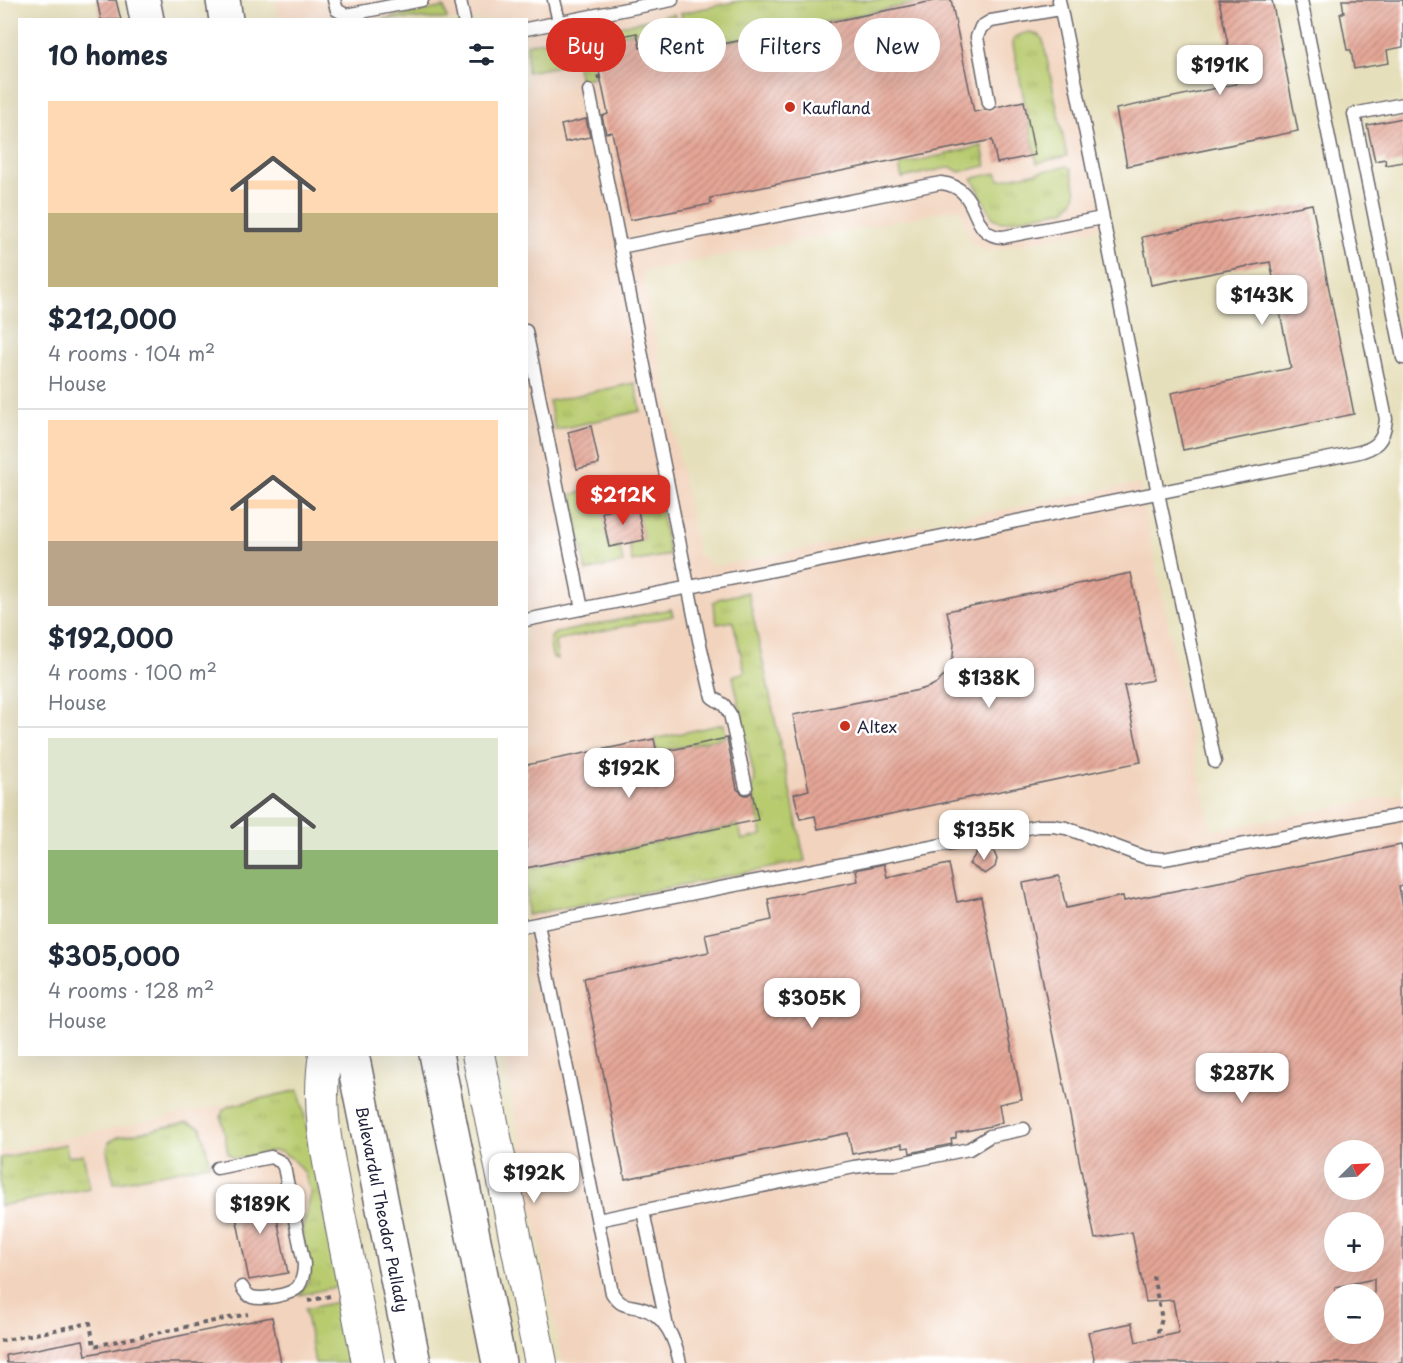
<!DOCTYPE html>
<html lang="en">
<head>
<meta charset="utf-8">
<style>
  :root { --surface:#fff; --page:#f6f6f7; --text:#1f2937; --muted:#747a83; --line:#e0e1e3; --accent:#d93025 }
  body { margin:0; font-family:"Playpen Sans",sans-serif; background:var(--page); color:var(--text); height:100vh; display:flex; flex-direction:column; font-size:22px; white-space:nowrap }
  * { box-sizing:border-box; margin:0 }
  p { font-size:20px; color:var(--muted) }
  .icon { flex:none; width:33px; height:33px; fill:none; stroke:currentColor; stroke-width:2; stroke-linecap:round; stroke-linejoin:round }
  .map { position:relative; flex:1; overflow:hidden }
  .details { position:absolute; left:18px; top:18px; width:510px; height:1038px; display:flex; flex-direction:column; background:var(--surface); border-radius:0px; box-shadow:0 6px 24px #0002 }
  .details>* { flex:none }
  .guide { position:absolute; left:546px; top:18px; width:570px; height:54px; display:flex; gap:12px }
  .needle { width:39px; rotate:66deg }
  .buttons { position:absolute; left:1324px; top:1140px; display:grid; gap:12px }
  .buttons a { display:grid; place-items:center; width:60px; height:60px; border-radius:50%; background:var(--surface); box-shadow:0 6px 24px #0002; font-size:30px }
  .price { position:absolute; translate:-50% -51px; padding:0 14px; border-radius:12px; background:#fff; color:#222; font-size:20px; line-height:39px; filter:drop-shadow(0 2px 3px #0008) }
  .price::after { content:''; position:absolute; left:50%; top:36px; width:18px; height:14px; margin-left:-9px; background:inherit; clip-path:polygon(0 0,100% 0,50% 100%) }
  .price.selected { background:var(--accent); color:#fff }
  ul { padding:0; list-style:none }
  li { display:grid; align-content:center; gap:12px; height:318px; padding:0 30px }
  li+li { border-top:2px solid var(--line) }
  li span { display:grid; place-items:center; height:186px; border-radius:0px; color:#555 }
  li>.icon { margin-inline-start:auto }
  span .icon { width:108px; height:108px; fill:#fffc; stroke-width:1 }
  li b { font-size:26px }
  h2 { display:flex; justify-content:space-between; align-items:center; height:72px; padding:0 30px; font-size:26px }
  .chip { padding:0 21px; border-radius:27px; background:var(--surface); box-shadow:0 6px 24px #0002; font-size:21px; line-height:54px }
  .chip.selected { background:var(--accent); color:#fff }
  .map>svg:first-child { display:block }
  .built { fill:#f2d4be; fill-rule:evenodd }
  .grass { fill:url(#grass-tufts); stroke:#6d7654; stroke-width:1.5 }
  .building { fill:url(#building-hatch); fill-rule:evenodd }
  .lines { fill:none; stroke-linecap:round; stroke-linejoin:round }
  .service-casing { stroke:#676468; stroke-width:15 }
  .tertiary-casing { stroke:#676468; stroke-width:34 }
  .primary-casing { stroke:#676468; stroke-width:36 }
  .path { stroke:#676468; stroke-width:4; stroke-dasharray:4.5 4.5; stroke-linecap:butt }
  .service { stroke:#fff; stroke-width:12 }
  .tertiary { stroke:#fff; stroke-width:32 }
  .primary { stroke:#fff; stroke-width:33 }
  .poi-dot { fill:#c8321e; stroke:#fff; stroke-width:2 }
  .labels { text-anchor:middle; dominant-baseline:central; stroke-width:5; stroke-linejoin:round; paint-order:stroke }
  .poi-label { font-size:16px; fill:#22223b; stroke:#fff; text-anchor:start }
  .street-label { font-size:16px; fill:#22223b; stroke:#fff }
</style>
</head>
<body>
<div class="map">
<svg width="1403" height="1363" viewBox="0 0 1403 1363">
  <defs>
    <pattern id="grass-tufts" width="24" height="20" patternUnits="userSpaceOnUse" patternTransform="scale(1.5)"><rect width="24" height="20" fill="#b8cb6e"/><path d="M3 7l-1-3M5 7V3M7 7l1-3M15 17l-1-3M17 17v-4M19 17l1-3" fill="none" stroke="#9eae60"/></pattern>
    <pattern id="building-hatch" width="6" height="6" patternUnits="userSpaceOnUse" patternTransform="scale(1.5)"><rect width="6" height="6" fill="#e5a696"/><path d="M-1 1l2-2M0 6l6-6M5 7l2-2" fill="none" stroke="#b9877c"/></pattern>
  </defs>
  <rect width="100%" height="100%" fill="#fff"/>
  <filter id="ink" filterUnits="userSpaceOnUse"><feTurbulence type="fractalNoise" baseFrequency=".0167" numOctaves="2"/><feDisplacementMap in="SourceGraphic" scale="12" xChannelSelector="R" yChannelSelector="G"/><feConvolveMatrix kernelMatrix="1 2 1 2 8 2 1 2 1" color-interpolation-filters="sRGB"/></filter>
  <filter id="wash" filterUnits="userSpaceOnUse"><feTurbulence type="fractalNoise" baseFrequency=".008" numOctaves="4" result="noise"/><feDisplacementMap in="SourceGraphic" scale="24" xChannelSelector="R" yChannelSelector="G"/><feGaussianBlur stdDeviation="1.35" result="paint"/><feColorMatrix in="noise" values="0 0 0 0 0 0 0 0 0 0 0 0 0 0 0 0 0 1.4 0 .05"/><feComposite in="paint" operator="in"/></filter>
  <g filter="url(#wash)">
    <rect width="100%" height="100%" fill="#e6dfbb"/>
    <!-- built -->
    <g class="built">
      <path d="M 275,0 L 1058,0 L 1105,227 L 988,251 L 981,249 L 974,245 L 968,235 L 960,208 L 643,272 L 698,556 L 705,555 L 707,563 L 716,566 L 1118,487 L 1139,484 L 1211,831 L 1403,794 L 1403,1363 L 562,1363 L 504,1055 L 526,1054 L 526,20 L 279,19 ZM 1335,1150 L 1374,1150 L 1374,1190 L 1335,1190 ZM 1335,1222 L 1374,1222 L 1374,1262 L 1335,1262 ZM 1335,1294 L 1374,1294 L 1374,1334 L 1335,1334 Z"/>
      <polygon points="293,1090 349,1363 0,1363 0,1152"/>
    </g>
    <!-- grass -->
    <g class="grass">
      <polygon points="744,0 931,0 703,47 700,34 686,37 681,13"/>
      <polygon points="444,7 447,19 382,19"/>
      <polygon points="674,14 678,36 641,44 638,31 621,35 619,26"/>
      <path d="M 1031,32 L 1040,36 L 1043,40 L 1067,156 L 1037,163 L 1013,45 L 1013,40 C 1018,34 1024,33 1031,32 Z"/>
      <polygon points="585,33 594,77 580,80 576,63 527,72 527,44"/>
      <polygon points="982,146 986,166 959,172 951,167 902,178 899,165"/>
      <polygon points="1067,166 1071,169 1076,192 1074,200 1065,210 1008,221 1001,222 993,218 972,178 997,173 999,180"/>
      <polygon points="635,383 641,411 555,430 549,401"/>
      <polygon points="655,479 669,555 632,562 629,543 644,540 636,506 603,513 609,547 620,545 623,563 586,571 572,494"/>
      <polygon points="748,592 805,861 527,915 527,869 739,825 742,840 762,835 752,786 755,781 733,676 745,672 733,621 717,624 713,603 718,599"/>
      <path d="M 671,609 L 673,616 L 558,640 L 555,643 L 558,659 L 554,658 L 552,656 C 551,647 546,638 556,633 Z"/>
      <polygon points="724,724 726,737 657,752 654,739"/>
      <polygon points="299,1090 340,1286 300,1295 310,1277 310,1270 302,1230 311,1194 304,1172 290,1157 281,1152 273,1151 235,1159 228,1153 221,1116 223,1110 229,1106"/>
      <polygon points="187,1122 201,1127 210,1164 114,1183 107,1151 109,1142 118,1137"/>
      <polygon points="66,1144 68,1157 83,1154 90,1188 0,1206 0,1158"/>
      <polygon points="337,1302 349,1363 315,1363 305,1309"/>
    </g>
    <g id="blocks">
      <!-- building -->
      <g class="building">
        <polygon points="97,0 116,0 121,20 101,20"/>
        <polygon points="938,0 951,0 974,112 985,110 991,111 996,107 1024,101 1035,155 997,163 992,140 710,198 711,204 630,220 612,132 606,133 602,116 608,114 593,42 637,33 640,48 700,35 703,48"/>
        <polygon points="1219,0 1272,0 1298,131 1127,166 1116,109 1236,84"/>
        <polygon points="1342,0 1403,0 1403,47 1387,50 1389,63 1354,69 1351,50 1347,50 1340,13 1344,13"/>
        <polygon points="1403,118 1403,162 1386,165 1385,159 1375,161 1367,125"/>
        <polygon points="586,119 590,137 565,142 561,125"/>
        <polygon points="1312,204 1354,414 1183,450 1171,393 1291,368 1270,262 1151,285 1142,237"/>
        <polygon points="591,426 599,464 577,469 568,432"/>
        <polygon points="637,506 644,540 609,547 602,512"/>
        <polygon points="1131,573 1153,680 1124,686 1141,762 818,829 815,816 800,819 794,794 809,790 793,715 919,690 929,687 937,683 945,675 953,656 954,644 947,611"/>
        <polygon points="727,738 737,789 744,795 748,795 752,792 758,820 526,868 526,765 654,739 657,753"/>
        <path d="M 1401,845 L 1403,854 L 1403,886 L 1399,887 L 1403,907 L 1403,1363 L 1095,1363 L 1088,1332 L 1132,1323 L 1136,1342 L 1179,1333 L 1173,1300 L 1146,1302 L 1132,1232 L 1095,1239 L 1023,883 L 1059,876 L 1066,908 L 1123,896 L 1124,901 ZM 1335,1150 L 1374,1150 L 1374,1190 L 1335,1190 ZM 1335,1222 L 1374,1222 L 1374,1262 L 1335,1262 ZM 1374,1279 L 1374,1334 L 1335,1334 L 1335,1287 Z"/>
        <polygon points="983,849 991,849 994,852 997,859 995,867 985,874 969,864 977,852"/>
        <polygon points="884,864 887,877 949,864 957,902 981,897 1022,1099 999,1104 1002,1122 995,1125 956,1133 956,1138 951,1139 952,1144 910,1153 909,1147 903,1148 902,1144 852,1154 848,1133 625,1179 584,978 709,952 705,934 772,920 768,899 858,881 856,870"/>
        <polygon points="271,1189 288,1273 249,1280 232,1197"/>
        <polygon points="272,1317 281,1363 7,1363 6,1355 83,1340 86,1355"/>
      </g>
    </g>
  </g>
  <g filter="url(#ink)">
    <use href="#blocks" fill-opacity="0" stroke="#676468" stroke-width="1.5"/>
    <g class="lines">
      <defs>
        <g id="service">
          <polyline points="334,0 337,10 346,15 422,0"/>
          <polyline points="460,0 464,20"/>
          <polyline points="554,0 559,22"/>
          <polyline points="1059,0 1158,493 1215,762"/>
          <polyline points="526,29 672,0"/>
          <polyline points="589,91 699,640 712,697 724,705 730,714 746,787"/>
          <polyline points="989,103 977,37 981,27 991,21 1060,9"/>
          <polyline points="1403,104 1354,114 1403,358"/>
          <path d="M 620,247 L 941,183 C 984,188 966,236 1003,237 L 1102,218"/>
          <polyline points="526,331 582,609"/>
          <path d="M 526,620 L 1355,453 C 1376,449 1384,441 1386,419 L 1301,0"/>
          <path d="M 538,924 L 612,1293 C 621,1307 626,1305 640,1308 C 666,1314 675,1340 680,1363"/>
          <polyline points="526,926 1038,826 1053,826 1066,828 1144,857 1164,859 1403,815"/>
          <path d="M 217,1168 L 271,1157 L 281,1162 L 284,1167 L 304,1264 C 304,1272 303,1280 298,1287 C 291,1295 262,1300 252,1297 C 247,1295 245,1292 242,1287"/>
          <polyline points="643,1211 667,1327"/>
          <polyline points="598,1220 854,1167 875,1164 896,1164 969,1149 990,1136 1024,1129"/>
        </g>
        <g id="tertiary">
          <path d="M 325,1054 C 316,1112 329,1163 340,1218 C 349,1267 359,1315 368,1363"/>
          <polyline points="478,1054 541,1363"/>
        </g>
        <g id="primary">
          <polyline points="143,0 147,20"/>
          <polyline points="223,0 226,20"/>
          <path id="s1" d="M 352,1054 L 414,1363"/>
          <polyline points="436,1054 499,1363"/>
        </g>
      </defs>
      <!-- service casing -->
      <use href="#service" class="service-casing"/>
      <!-- tertiary casing -->
      <use href="#tertiary" class="tertiary-casing"/>
      <!-- primary casing -->
      <use href="#primary" class="primary-casing"/>
      <!-- path -->
      <g class="path">
        <polyline points="590,31 599,79"/>
        <polyline points="1153,1276 1162,1319 1156,1338"/>
        <polyline points="308,1301 330,1296"/>
        <polyline points="0,1341 90,1323 94,1346 248,1314"/>
      </g>
      <!-- service -->
      <use href="#service" class="service"/>
      <!-- tertiary -->
      <use href="#tertiary" class="tertiary"/>
      <!-- primary -->
      <use href="#primary" class="primary"/>
    </g>
  </g>
  <!-- markers -->
  <g class="poi-dot">
    <circle cx="790" cy="107" r="6"/>
    <circle cx="845" cy="726" r="6"/>
  </g>
  <g class="labels">
    <!-- poi labels -->
    <g class="poi-label">
      <text x="802" y="107">Kaufland</text>
      <text x="857" y="726">Altex</text>
    </g>
    <!-- street labels -->
    <g class="street-label">
      <text stroke="none"><textPath href="#s1" startOffset="158">Bulevardul Theodor Pallady</textPath></text>
    </g>
  </g>
</svg>
<div class="buttons">
<a><svg class="needle" viewBox="-14 -14 28 28"><path d="M0-13l5 13h-10z" fill="#e53935"/><path d="M0 13l5-13h-10z" fill="#747a83"/></svg></a>
<a>+</a>
<a>−</a>
</div>
<b class="price" style="left:1220px;top:96px">$191K</b>
<b class="price" style="left:1262px;top:326px">$143K</b>
<b class="price selected" style="left:623px;top:526px">$212K</b>
<b class="price" style="left:989px;top:709px">$138K</b>
<b class="price" style="left:629px;top:799px">$192K</b>
<b class="price" style="left:984px;top:861px">$135K</b>
<b class="price" style="left:812px;top:1029px">$305K</b>
<b class="price" style="left:1242px;top:1104px">$287K</b>
<b class="price" style="left:534px;top:1204px">$192K</b>
<b class="price" style="left:260px;top:1235px">$189K</b>
<div class="guide">
<a class="chip selected">Buy</a>
<a class="chip">Rent</a>
<a class="chip">Filters</a>
<a class="chip">New</a>
</div>
<section class="details">
<h2>10 homes<svg class="icon" aria-label="filters" viewBox="0 0 24 24"><path d="M4 7h16M4 17h16"/><circle cx="9" cy="7" r="2"/><circle cx="15" cy="17" r="2"/></svg></h2>
<ul>
<li><span style="background:linear-gradient(#ffd9b3 60%,#c2b280 0)"><svg class="icon" aria-label="home" viewBox="0 0 24 24"><path d="M3 11l9-7 9 7M6 9v11h12V9"/></svg></span><div><b>$212,000</b><p>4 rooms · 104 m²</p><p>House</p></div></li>
<li><span style="background:linear-gradient(#ffd9b3 65%,#b9a48a 0)"><svg class="icon" aria-label="home" viewBox="0 0 24 24"><path d="M3 11l9-7 9 7M6 9v11h12V9"/></svg></span><div><b>$192,000</b><p>4 rooms · 100 m²</p><p>House</p></div></li>
<li><span style="background:linear-gradient(#dfe7d0 60%,#8fb573 0)"><svg class="icon" aria-label="home" viewBox="0 0 24 24"><path d="M3 11l9-7 9 7M6 9v11h12V9"/></svg></span><div><b>$305,000</b><p>4 rooms · 128 m²</p><p>House</p></div></li>
</ul>
</section>
</div>
</body>
</html>
